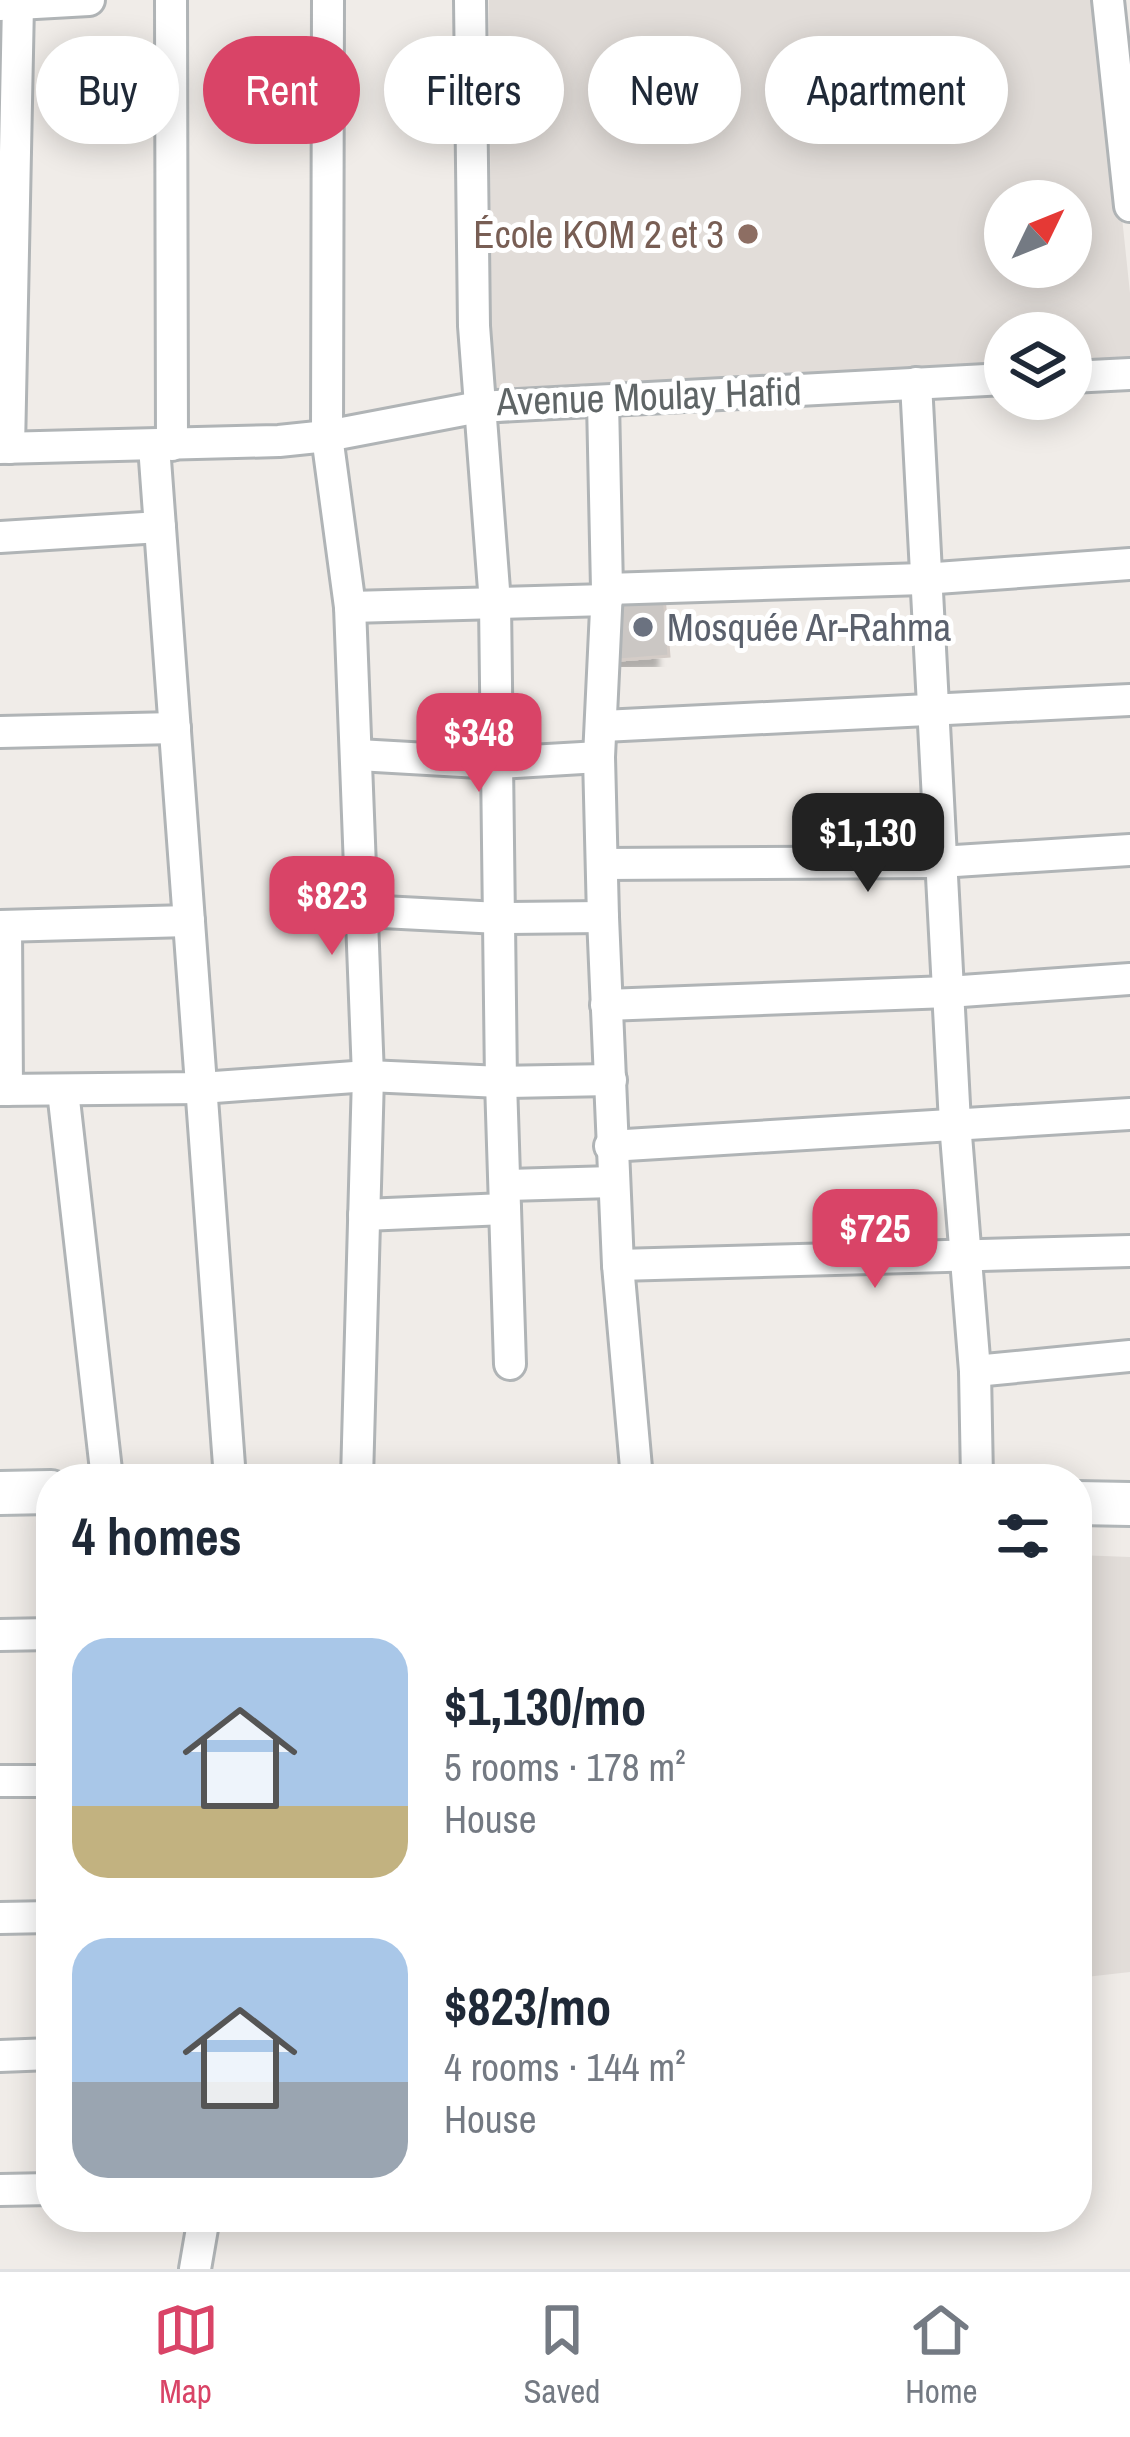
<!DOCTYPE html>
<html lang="en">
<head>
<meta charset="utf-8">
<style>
  :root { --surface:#fff; --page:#f6f6f7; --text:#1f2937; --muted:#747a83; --line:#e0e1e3; --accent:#d94467 }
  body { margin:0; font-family:"Archivo Narrow",sans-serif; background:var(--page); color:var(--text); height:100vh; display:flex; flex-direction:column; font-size:45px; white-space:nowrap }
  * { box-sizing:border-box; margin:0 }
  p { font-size:39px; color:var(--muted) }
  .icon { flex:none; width:66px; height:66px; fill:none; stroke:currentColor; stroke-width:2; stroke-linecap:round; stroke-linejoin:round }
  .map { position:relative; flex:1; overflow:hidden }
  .panel { position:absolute; left:36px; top:1464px; width:1056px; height:768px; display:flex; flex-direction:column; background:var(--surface); border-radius:48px; box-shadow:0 6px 30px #0003 }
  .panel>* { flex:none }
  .top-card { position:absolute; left:36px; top:36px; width:1059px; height:108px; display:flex; gap:24px }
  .needle { width:78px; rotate:47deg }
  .fabs { position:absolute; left:984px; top:180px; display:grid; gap:24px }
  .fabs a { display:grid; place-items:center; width:108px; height:108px; border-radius:50%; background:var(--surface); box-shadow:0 6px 30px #0003; font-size:60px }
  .price { position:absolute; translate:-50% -102px; padding:0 27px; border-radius:24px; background:var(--accent); color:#fff; font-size:39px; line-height:78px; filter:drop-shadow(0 3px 6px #0008) }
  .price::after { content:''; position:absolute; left:50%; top:72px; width:36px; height:27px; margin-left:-18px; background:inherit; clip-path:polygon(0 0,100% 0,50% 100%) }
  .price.current { background:#222; color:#fff }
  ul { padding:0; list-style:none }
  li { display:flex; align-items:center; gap:36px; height:300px; padding:0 36px }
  li span { display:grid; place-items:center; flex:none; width:336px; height:240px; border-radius:36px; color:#555 }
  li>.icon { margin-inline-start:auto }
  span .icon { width:144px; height:144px; fill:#fffc; stroke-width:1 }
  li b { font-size:51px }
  h2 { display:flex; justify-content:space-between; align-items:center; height:144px; padding:0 36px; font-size:51px }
  .pill { padding:0 42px; border-radius:54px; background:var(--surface); box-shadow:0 6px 30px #0003; font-size:42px; line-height:108px }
  .pill.current { background:var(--accent); color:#fff }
  .dock { display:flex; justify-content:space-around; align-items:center; height:168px; border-top:3px solid var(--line); background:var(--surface); font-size:33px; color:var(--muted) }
  .dock a { display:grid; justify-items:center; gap:6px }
  .dock .current { color:var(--accent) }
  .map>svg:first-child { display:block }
  .education { fill:#e2ddd9; fill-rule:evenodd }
  .building { fill:#cbc7c4; stroke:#d4ccc7; stroke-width:3; filter:url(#shadow) }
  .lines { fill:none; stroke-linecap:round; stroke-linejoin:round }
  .street-casing { stroke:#b0b4b6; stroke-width:36 }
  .secondary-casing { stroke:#b2b7b9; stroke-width:48 }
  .street { stroke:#fff; stroke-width:30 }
  .secondary { stroke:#fff; stroke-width:42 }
  .education-dot { fill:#8d6e63; stroke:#fff; stroke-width:4.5 }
  .worship-dot { fill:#6b7280; stroke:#fff; stroke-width:4.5 }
  .labels { text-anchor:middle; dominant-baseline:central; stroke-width:10; stroke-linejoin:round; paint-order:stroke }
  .education-label { font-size:39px; fill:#785e54; stroke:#fff; text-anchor:end }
  .street-label { font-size:39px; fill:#5f6566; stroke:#fff }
  .worship-label { font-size:39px; fill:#5b616d; stroke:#fff; text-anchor:start }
</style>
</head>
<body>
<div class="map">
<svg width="1130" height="2269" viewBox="0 0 1130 2269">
  <defs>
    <filter id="shadow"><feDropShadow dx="-11" dy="11" stdDeviation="3" flood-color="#0004"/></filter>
  </defs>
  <rect width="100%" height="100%" fill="#f0ece8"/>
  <!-- education -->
  <g class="education">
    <path d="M 489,0 L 1099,0 L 1130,293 L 1130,371 L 1071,373 L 1071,333 L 1005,333 L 1005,376 L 492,406 ZM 1005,201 L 1071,201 L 1071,267 L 1005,267 Z"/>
    <polygon points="1077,1555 1130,1557 1130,1972 1077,1978"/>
  </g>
  <!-- building -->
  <polygon class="building" points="664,596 669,656 618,660 620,597"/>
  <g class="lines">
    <defs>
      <g id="street">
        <polyline points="171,0 172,445"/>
        <polyline points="328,0 327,436 350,607 368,1076 357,1479"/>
        <polyline points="470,0 474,326 495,603 501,1082 510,1364"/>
        <polyline points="1108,0 1130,206"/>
        <polyline points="0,5 89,0"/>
        <polyline points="1071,377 1130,374"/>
        <polyline points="916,383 955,1123 975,1371 977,1479"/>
        <polyline points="603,402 607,589 599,757 603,917 618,1265 637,1479"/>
        <polyline points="154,446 230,1479"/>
        <polyline points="0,448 279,441 327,436 479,407 1005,379"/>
        <polyline points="9,448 18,4"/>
        <polyline points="0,537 160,527"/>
        <polyline points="607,589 923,579 1130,564"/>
        <polyline points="350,607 607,600"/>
        <polyline points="603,726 1130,700"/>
        <polyline points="0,732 175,728"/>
        <polyline points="358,755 497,763 599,757"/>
        <polyline points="604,864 940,862 1130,850"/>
        <polyline points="363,911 499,918 603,917"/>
        <polyline points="0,926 189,921"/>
        <polyline points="6,926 7,1090"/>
        <polyline points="606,1005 948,992 1130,979"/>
        <polyline points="0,1090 201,1088 368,1076 501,1082 611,1080"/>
        <polyline points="63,1091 107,1479"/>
        <polyline points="610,1146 1130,1114"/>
        <polyline points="505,1185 613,1182"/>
        <polyline points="364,1215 505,1209"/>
        <polyline points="618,1265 1130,1251"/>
        <polyline points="975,1371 1130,1356"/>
        <polyline points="0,1635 51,1634"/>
        <polyline points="0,1781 51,1781"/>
        <polyline points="0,1918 51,1917"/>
        <polyline points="0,2056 51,2054"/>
        <polyline points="0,2190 51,2189"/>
        <polyline points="195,2269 204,2217"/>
      </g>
      <g id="secondary">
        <polyline points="0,1493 51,1492"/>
        <polyline points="1077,1503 1130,1504"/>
      </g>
    </defs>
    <!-- street casing -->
    <use href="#street" class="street-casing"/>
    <!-- secondary casing -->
    <use href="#secondary" class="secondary-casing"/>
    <!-- street -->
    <use href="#street" class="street"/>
    <!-- secondary -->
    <use href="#secondary" class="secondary"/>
  </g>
  <!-- markers -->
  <circle class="education-dot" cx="748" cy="234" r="12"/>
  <circle class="worship-dot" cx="643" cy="627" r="12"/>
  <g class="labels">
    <!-- education labels -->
    <g class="education-label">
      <text x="724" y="234">École KOM 2 et 3</text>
    </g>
    <!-- street labels -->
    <g class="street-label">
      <text transform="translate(649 396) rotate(-2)">Avenue Moulay Hafid</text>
    </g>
    <!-- worship labels -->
    <g class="worship-label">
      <text x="667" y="627">Mosquée Ar-Rahma</text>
    </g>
  </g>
</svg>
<div class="fabs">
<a><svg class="needle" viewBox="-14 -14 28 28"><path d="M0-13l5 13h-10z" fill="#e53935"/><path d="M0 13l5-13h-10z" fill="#747a83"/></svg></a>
<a><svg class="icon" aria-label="layers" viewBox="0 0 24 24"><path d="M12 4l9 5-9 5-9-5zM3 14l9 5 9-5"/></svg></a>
</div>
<b class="price" style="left:479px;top:795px">$348</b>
<b class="price current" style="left:868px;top:895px">$1,130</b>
<b class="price" style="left:332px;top:958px">$823</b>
<b class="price" style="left:875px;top:1291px">$725</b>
<div class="top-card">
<a class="pill">Buy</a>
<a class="pill current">Rent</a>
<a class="pill">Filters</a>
<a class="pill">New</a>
<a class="pill">Apartment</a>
</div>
<section class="panel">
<h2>4 homes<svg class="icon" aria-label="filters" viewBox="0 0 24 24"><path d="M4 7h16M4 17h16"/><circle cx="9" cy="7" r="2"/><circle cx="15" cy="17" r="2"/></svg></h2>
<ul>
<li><span style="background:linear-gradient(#a9c7e8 70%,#c2b280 0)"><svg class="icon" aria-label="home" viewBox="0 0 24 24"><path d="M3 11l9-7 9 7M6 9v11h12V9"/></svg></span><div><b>$1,130/mo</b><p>5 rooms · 178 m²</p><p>House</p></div></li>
<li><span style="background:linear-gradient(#a9c7e8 60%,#9aa5b1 0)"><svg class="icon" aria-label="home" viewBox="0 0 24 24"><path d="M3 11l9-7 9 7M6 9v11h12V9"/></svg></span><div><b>$823/mo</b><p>4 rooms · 144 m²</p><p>House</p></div></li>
</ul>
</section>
</div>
<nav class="dock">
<a class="current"><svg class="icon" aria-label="map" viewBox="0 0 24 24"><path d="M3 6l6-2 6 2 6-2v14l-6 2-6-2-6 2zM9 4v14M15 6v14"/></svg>Map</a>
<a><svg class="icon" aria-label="saved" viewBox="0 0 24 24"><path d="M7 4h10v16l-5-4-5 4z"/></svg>Saved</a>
<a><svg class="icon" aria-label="home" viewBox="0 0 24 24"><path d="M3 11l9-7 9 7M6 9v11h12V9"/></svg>Home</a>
</nav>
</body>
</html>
